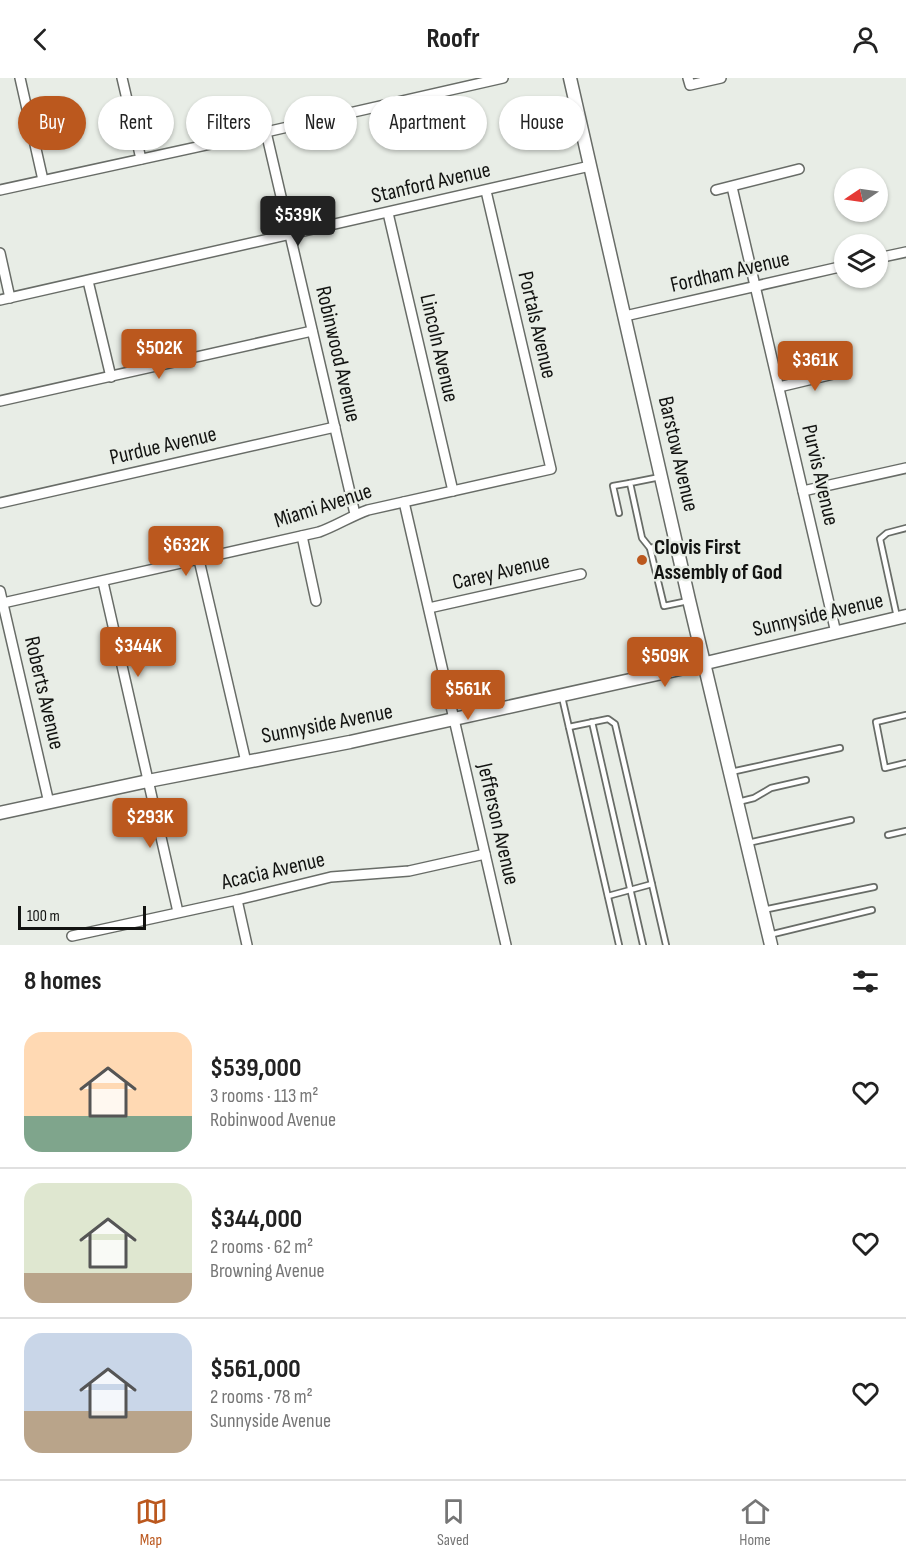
<!DOCTYPE html>
<html lang="en">
<head>
<meta charset="utf-8">
<style>
  :root { --surface:#fff; --page:#f2f2f2; --text:#222; --muted:#767676; --line:#e0e0e0; --accent:#bb581e }
  body { margin:0; font-family:"Sofia Sans Condensed",sans-serif; background:var(--page); color:var(--text); height:100vh; display:flex; flex-direction:column; font-size:22px; white-space:nowrap }
  * { box-sizing:border-box; margin:0 }
  p { font-size:20px; color:var(--muted) }
  .icon { flex:none; width:33px; height:33px; fill:none; stroke:currentColor; stroke-width:2; stroke-linecap:round; stroke-linejoin:round }
  .map { position:relative; height:867px; overflow:hidden }
  .drawer { display:flex; flex-direction:column; background:var(--surface); flex:1 }
  .drawer>* { flex:none }
  .banner { position:absolute; left:18px; top:18px; width:600px; height:54px; display:flex; gap:12px }
  .needle { width:39px; rotate:257deg }
  .tools { position:absolute; left:834px; top:90px; display:grid; gap:12px }
  .tools a { display:grid; place-items:center; width:54px; height:54px; border-radius:50%; background:var(--surface); box-shadow:0 2px 4px #0004; font-size:30px }
  .scale { position:absolute; left:18px; bottom:15px; width:128px; box-sizing:border-box; padding-left:6px; border:3px solid #121311; border-top:0; font-size:16px; line-height:21px; white-space:nowrap; color:#121311; -webkit-text-stroke:4px #e8ede6; paint-order:stroke }
  .price { position:absolute; translate:-50% -51px; padding:0 14px; border-radius:6px; background:var(--accent); color:#fff; font-size:20px; line-height:39px; filter:drop-shadow(0 2px 3px #0008) }
  .price::after { content:''; position:absolute; left:50%; top:36px; width:18px; height:14px; margin-left:-9px; background:inherit; clip-path:polygon(0 0,100% 0,50% 100%) }
  .price.on { background:#222; color:#fff }
  ul { padding:0; list-style:none }
  li { display:flex; align-items:center; gap:18px; height:150px; padding:0 24px }
  li+li { border-top:2px solid var(--line) }
  li span { display:grid; place-items:center; flex:none; width:168px; height:120px; border-radius:18px; color:#555 }
  li>.icon { margin-inline-start:auto }
  span .icon { width:72px; height:72px; fill:#fffc; stroke-width:1 }
  li b { font-size:26px }
  h2 { display:flex; justify-content:space-between; align-items:center; height:72px; padding:0 24px; font-size:26px }
  .pill { padding:0 21px; border-radius:27px; background:var(--surface); box-shadow:0 2px 4px #0004; font-size:21px; line-height:54px }
  .pill.on { background:var(--accent); color:#fff }
  header { display:flex; justify-content:space-between; align-items:center; height:78px; padding:0 24px; background:var(--surface); font-size:27px; font-weight:700 }
  .tabs { display:flex; justify-content:space-around; align-items:center; height:84px; border-top:2px solid var(--line); background:var(--surface); font-size:16px; color:var(--muted) }
  .tabs a { display:grid; justify-items:center; gap:3px }
  .tabs .on { color:var(--accent) }
  .map>svg:first-child { display:block }
  .lines { fill:none; stroke-linecap:round; stroke-linejoin:round }
  .service-casing { stroke:#686c67; stroke-width:8 }
  .minor-casing { stroke:#686c67; stroke-width:12 }
  .secondary-casing { stroke:#686c67; stroke-width:15 }
  .service { stroke:#fff; stroke-width:4.5 }
  .minor { stroke:#fff; stroke-width:9 }
  .secondary { stroke:#fff; stroke-width:12 }
  .poi-dot { fill:#bb581e; stroke:#e8ede6; stroke-width:2 }
  .labels { text-anchor:middle; dominant-baseline:central; stroke-width:5; stroke-linejoin:round; paint-order:stroke }
  .street-label { font-size:22px; fill:#121311; stroke:#e8ede6 }
  .poi-label { font-size:22px; font-weight:bold; fill:#121311; stroke:#e8ede6; text-anchor:start }
</style>
</head>
<body>
<header><svg class="icon" aria-label="back" viewBox="0 0 24 24"><path d="M15 5l-7 7 7 7"/></svg>Roofr<svg class="icon" aria-label="person" viewBox="0 0 24 24"><circle cx="12" cy="8" r="4"/><path d="M4 21q1-7 8-7t8 7"/></svg></header>
<div class="map">
<svg width="906" height="867" viewBox="0 0 906 867">
  <rect width="100%" height="100%" fill="#e8ede6"/>
  <g class="lines">
    <defs>
      <g id="service">
        <polyline points="660,399 630,405 642,460 650,470 674,465"/>
        <polyline points="619,435 613,408 630,405"/>
        <polyline points="650,470 664,528 688,523"/>
        <polyline points="897,539 880,461 887,455 906,450"/>
        <polyline points="562,619 619,867"/>
        <polyline points="906,637 876,644 885,690 906,685"/>
        <polyline points="592,644 643,867"/>
        <polyline points="569,649 608,641 615,646 666,867"/>
        <polyline points="731,694 840,670"/>
        <polyline points="738,724 754,720 771,710 806,702"/>
        <polyline points="888,757 906,753"/>
        <polyline points="748,765 851,742"/>
        <polyline points="608,818 652,806"/>
        <polyline points="763,832 874,809"/>
        <polyline points="769,857 872,832"/>
      </g>
      <g id="minor">
        <polyline points="20,0 43,102"/>
        <polyline points="122,0 141,81"/>
        <polyline points="688,0 690,7 721,0"/>
        <polyline points="266,54 355,436"/>
        <polyline points="732,109 836,555"/>
        <polyline points="0,112 266,54 503,0"/>
        <polyline points="716,112 799,91"/>
        <polyline points="388,135 453,413"/>
        <polyline points="0,175 10,220"/>
        <polyline points="878,180 906,174"/>
        <polyline points="88,203 111,299"/>
        <polyline points="0,222 590,88"/>
        <polyline points="625,238 844,188"/>
        <polyline points="779,309 846,293"/>
        <polyline points="0,323 312,253"/>
        <polyline points="803,413 906,390"/>
        <polyline points="404,424 506,867"/>
        <polyline points="0,425 335,349"/>
        <polyline points="302,458 316,523"/>
        <polyline points="199,482 246,684"/>
        <polyline points="103,504 178,834"/>
        <polyline points="0,513 49,725"/>
        <path d="M 3,525 L 319,454 C 336,448 351,438 368,432 L 551,391 L 486,113"/>
        <polyline points="429,530 581,496"/>
        <polyline points="237,822 247,867"/>
        <polyline points="72,858 237,822 331,799 409,793 485,776"/>
      </g>
      <g id="secondary">
        <polyline points="570,0 689,522 771,867"/>
        <polyline points="0,735 148,703 350,664 689,589 906,538"/>
      </g>
    </defs>
    <!-- service casing -->
    <use href="#service" class="service-casing"/>
    <!-- minor casing -->
    <use href="#minor" class="minor-casing"/>
    <!-- secondary casing -->
    <use href="#secondary" class="secondary-casing"/>
    <!-- service -->
    <use href="#service" class="service"/>
    <!-- minor -->
    <use href="#minor" class="minor"/>
    <!-- secondary -->
    <use href="#secondary" class="secondary"/>
  </g>
  <!-- markers -->
  <circle class="poi-dot" cx="642" cy="482" r="6"/>
  <g class="labels">
    <!-- street labels -->
    <g class="street-label">
      <text transform="translate(431 105) rotate(-13)">Stanford Avenue</text>
      <text transform="translate(730 194) rotate(-13)">Fordham Avenue</text>
      <text transform="translate(537 247) rotate(77)">Portals Avenue</text>
      <text transform="translate(439 270) rotate(77)">Lincoln Avenue</text>
      <text transform="translate(338 276) rotate(77)">Robinwood Avenue</text>
      <text transform="translate(163 368) rotate(-13)">Purdue Avenue</text>
      <text transform="translate(678 376) rotate(77)">Barstow Avenue</text>
      <text transform="translate(820 397) rotate(77)">Purvis Avenue</text>
      <text transform="translate(323 428) rotate(-18)">Miami Avenue</text>
      <text transform="translate(501 494) rotate(-13)">Carey Avenue</text>
      <text transform="translate(818 537) rotate(-13)">Sunnyside Avenue</text>
      <text transform="translate(44 615) rotate(77)">Roberts Avenue</text>
      <text transform="translate(327 646) rotate(-11)">Sunnyside Avenue</text>
      <text transform="translate(498 746) rotate(77)">Jefferson Avenue</text>
      <text transform="translate(273 793) rotate(-13)">Acacia Avenue</text>
    </g>
    <!-- poi labels -->
    <g class="poi-label">
      <text x="654" y="469">Clovis First<tspan x="654" dy="25">Assembly of God</tspan></text>
    </g>
  </g>
</svg>
<div class="tools">
<a><svg class="needle" viewBox="-14 -14 28 28"><path d="M0-13l5 13h-10z" fill="#e53935"/><path d="M0 13l5-13h-10z" fill="#767676"/></svg></a>
<a><svg class="icon" aria-label="layers" viewBox="0 0 24 24"><path d="M12 4l9 5-9 5-9-5zM3 14l9 5 9-5"/></svg></a>
</div>
<div class="scale">100 m</div>
<b class="price on" style="left:298px;top:169px">$539K</b>
<b class="price" style="left:159px;top:302px">$502K</b>
<b class="price" style="left:815px;top:314px">$361K</b>
<b class="price" style="left:186px;top:499px">$632K</b>
<b class="price" style="left:138px;top:600px">$344K</b>
<b class="price" style="left:665px;top:610px">$509K</b>
<b class="price" style="left:468px;top:643px">$561K</b>
<b class="price" style="left:150px;top:771px">$293K</b>
<div class="banner">
<a class="pill on">Buy</a>
<a class="pill">Rent</a>
<a class="pill">Filters</a>
<a class="pill">New</a>
<a class="pill">Apartment</a>
<a class="pill">House</a>
</div>
</div>
<section class="drawer">
<h2>8 homes<svg class="icon" aria-label="filters" viewBox="0 0 24 24"><path d="M4 7h16M4 17h16"/><circle cx="9" cy="7" r="2"/><circle cx="15" cy="17" r="2"/></svg></h2>
<ul>
<li><span style="background:linear-gradient(#ffd9b3 70%,#7fa58c 0)"><svg class="icon" aria-label="home" viewBox="0 0 24 24"><path d="M3 11l9-7 9 7M6 9v11h12V9"/></svg></span><div><b>$539,000</b><p>3 rooms · 113 m²</p><p>Robinwood Avenue</p></div><svg class="icon" aria-label="heart" viewBox="0 0 24 24"><path d="M12 20l-8-8c-3-5 5-10 8-4 3-6 11-1 8 4z"/></svg></li>
<li><span style="background:linear-gradient(#dfe7d0 75%,#b9a48a 0)"><svg class="icon" aria-label="home" viewBox="0 0 24 24"><path d="M3 11l9-7 9 7M6 9v11h12V9"/></svg></span><div><b>$344,000</b><p>2 rooms · 62 m²</p><p>Browning Avenue</p></div><svg class="icon" aria-label="heart" viewBox="0 0 24 24"><path d="M12 20l-8-8c-3-5 5-10 8-4 3-6 11-1 8 4z"/></svg></li>
<li><span style="background:linear-gradient(#c9d6e8 65%,#b9a48a 0)"><svg class="icon" aria-label="home" viewBox="0 0 24 24"><path d="M3 11l9-7 9 7M6 9v11h12V9"/></svg></span><div><b>$561,000</b><p>2 rooms · 78 m²</p><p>Sunnyside Avenue</p></div><svg class="icon" aria-label="heart" viewBox="0 0 24 24"><path d="M12 20l-8-8c-3-5 5-10 8-4 3-6 11-1 8 4z"/></svg></li>
</ul>
</section>
<nav class="tabs">
<a class="on"><svg class="icon" aria-label="map" viewBox="0 0 24 24"><path d="M3 6l6-2 6 2 6-2v14l-6 2-6-2-6 2zM9 4v14M15 6v14"/></svg>Map</a>
<a><svg class="icon" aria-label="saved" viewBox="0 0 24 24"><path d="M7 4h10v16l-5-4-5 4z"/></svg>Saved</a>
<a><svg class="icon" aria-label="home" viewBox="0 0 24 24"><path d="M3 11l9-7 9 7M6 9v11h12V9"/></svg>Home</a>
</nav>
</body>
</html>
